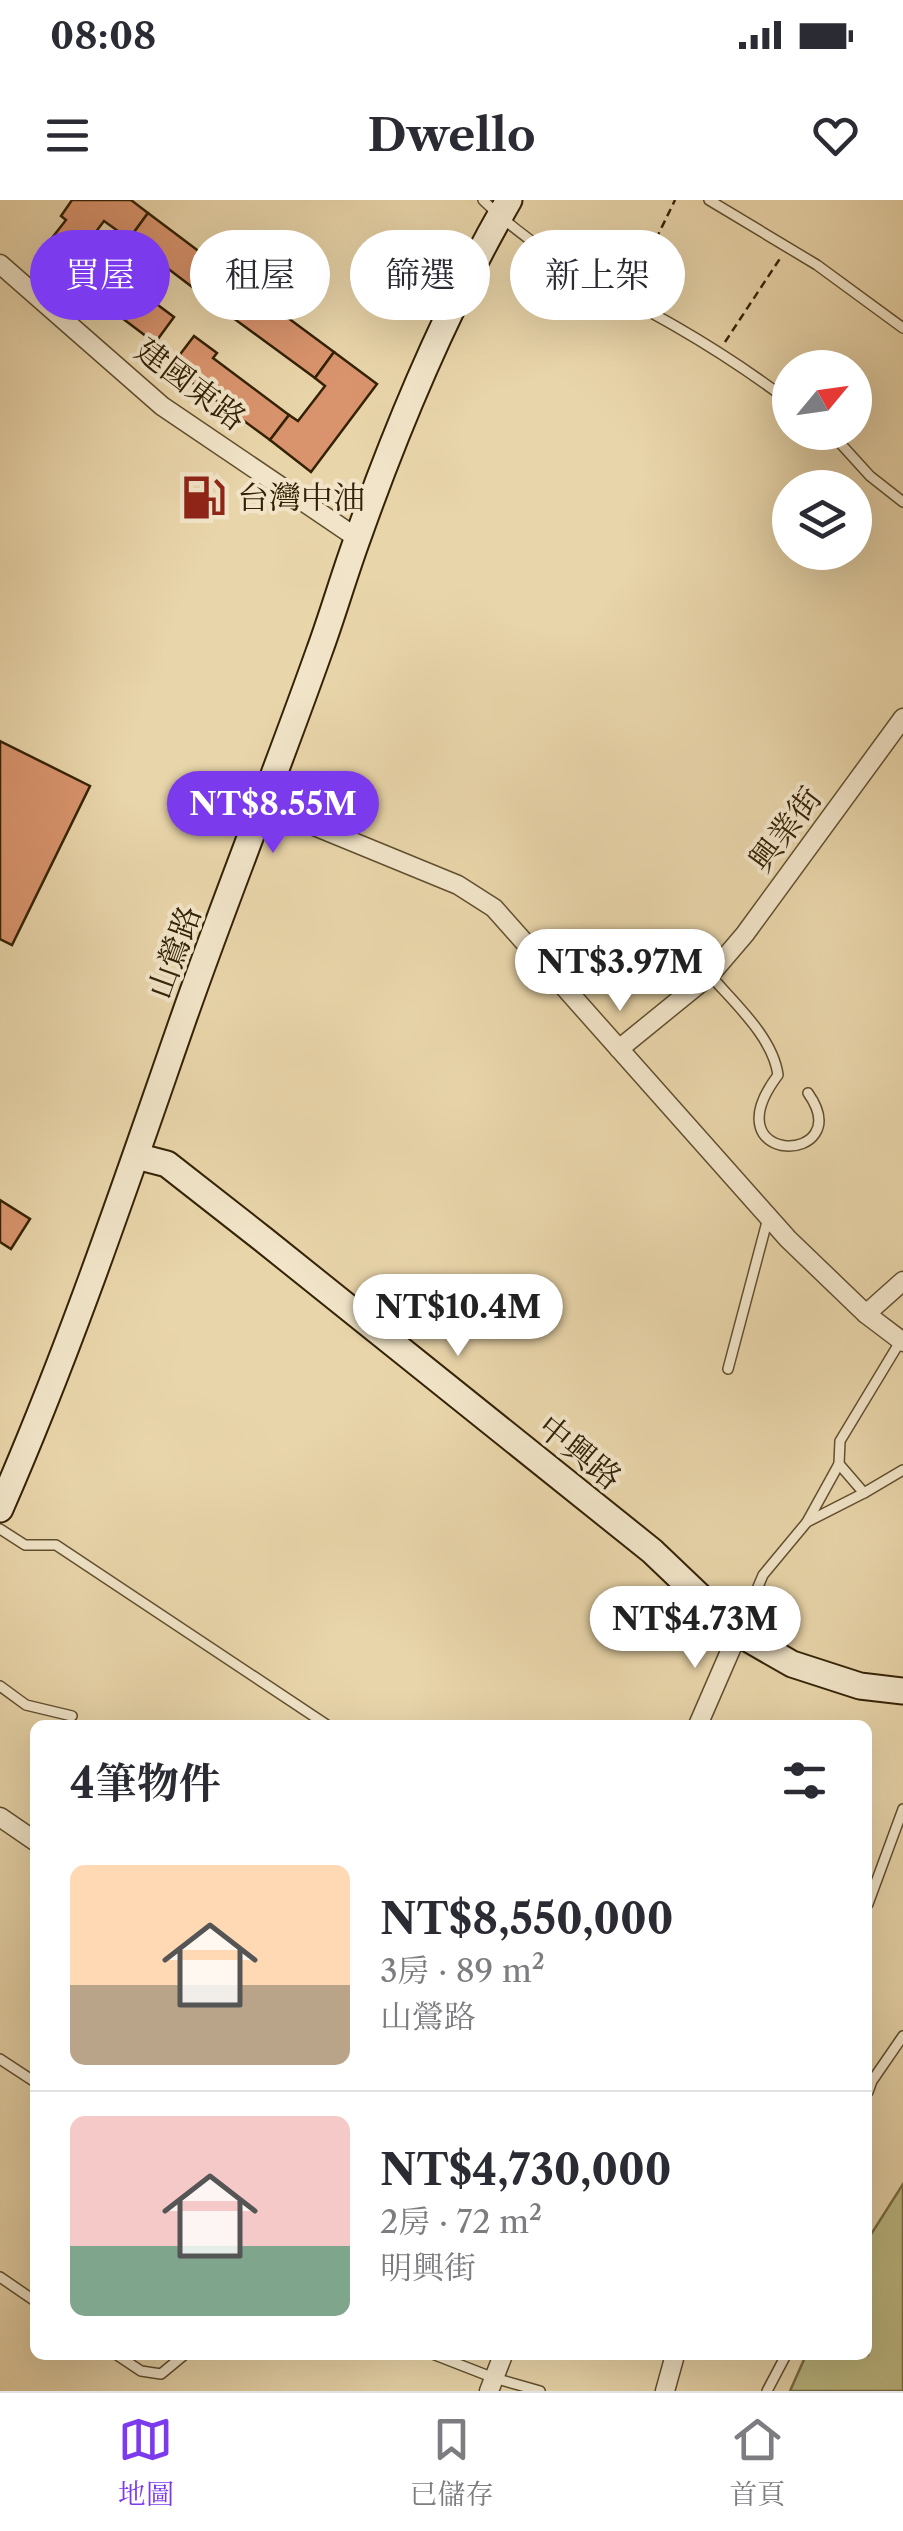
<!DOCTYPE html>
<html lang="zh-TW">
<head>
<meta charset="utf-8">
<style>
  :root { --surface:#fff; --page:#f2f2f3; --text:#2b2b33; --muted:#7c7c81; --line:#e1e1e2; --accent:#7c3aed }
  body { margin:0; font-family:"Libre Caslon Text","Noto Serif TC",serif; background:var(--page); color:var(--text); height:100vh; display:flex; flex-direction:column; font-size:38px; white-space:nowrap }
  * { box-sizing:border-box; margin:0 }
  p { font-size:32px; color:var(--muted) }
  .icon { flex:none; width:55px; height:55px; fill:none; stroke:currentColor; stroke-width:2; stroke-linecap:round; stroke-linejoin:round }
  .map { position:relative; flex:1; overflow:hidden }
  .panel { position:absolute; left:30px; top:1520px; width:842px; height:640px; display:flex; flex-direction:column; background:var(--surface); border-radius:15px; box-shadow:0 10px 40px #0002 }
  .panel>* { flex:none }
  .banner { position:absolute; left:30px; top:30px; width:845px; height:90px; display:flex; gap:20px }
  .needle { width:65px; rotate:61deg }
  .buttons { position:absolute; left:772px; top:150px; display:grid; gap:20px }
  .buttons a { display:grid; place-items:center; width:100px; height:100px; border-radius:50%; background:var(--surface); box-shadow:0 10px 40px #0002; font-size:50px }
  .price { position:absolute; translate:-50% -85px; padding:0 22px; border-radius:35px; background:#fff; color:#222; font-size:32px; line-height:65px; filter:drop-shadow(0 2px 5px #0008) }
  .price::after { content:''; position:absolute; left:50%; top:60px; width:30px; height:22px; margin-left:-15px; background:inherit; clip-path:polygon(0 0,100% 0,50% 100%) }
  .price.selected { background:var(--accent); color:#fff }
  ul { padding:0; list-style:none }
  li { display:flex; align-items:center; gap:30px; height:250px; padding:0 40px }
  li+li { border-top:2px solid var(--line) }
  li span { display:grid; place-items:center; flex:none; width:280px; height:200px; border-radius:15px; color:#555 }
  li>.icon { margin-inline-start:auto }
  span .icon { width:120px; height:120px; fill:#fffc; stroke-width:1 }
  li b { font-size:42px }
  h2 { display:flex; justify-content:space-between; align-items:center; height:120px; padding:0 40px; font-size:42px }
  .pill { padding:0 35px; border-radius:45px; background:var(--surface); box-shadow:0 10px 40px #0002; font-size:35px; line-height:90px }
  .pill.selected { background:var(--accent); color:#fff }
  .status { display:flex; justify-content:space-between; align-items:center; height:70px; padding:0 50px; background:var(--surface); direction:ltr }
  .status svg { height:28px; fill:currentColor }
  header { display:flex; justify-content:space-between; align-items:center; height:130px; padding:0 40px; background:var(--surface); font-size:45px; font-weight:700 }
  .menu { display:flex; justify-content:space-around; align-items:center; height:140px; border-top:2px solid var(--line); background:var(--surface); font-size:28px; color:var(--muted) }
  .menu a { display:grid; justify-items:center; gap:5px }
  .menu .selected { color:var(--accent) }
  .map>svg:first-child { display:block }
  .green { fill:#bebb84; stroke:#796e45; stroke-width:2.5 }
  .building { fill:#d9946d; stroke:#342206; stroke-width:2.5 }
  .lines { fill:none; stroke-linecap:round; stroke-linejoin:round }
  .lane-casing { stroke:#614f2f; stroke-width:12 }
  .street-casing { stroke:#614f2f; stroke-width:21 }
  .secondary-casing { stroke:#342206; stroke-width:29 }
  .path { stroke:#342206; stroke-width:2.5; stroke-dasharray:8 5; stroke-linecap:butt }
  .lane { stroke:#f1e4c8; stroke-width:9 }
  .street { stroke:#f1e4c8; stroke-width:18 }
  .secondary { stroke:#f1e4c8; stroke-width:25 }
  .labels { text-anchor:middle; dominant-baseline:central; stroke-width:8; stroke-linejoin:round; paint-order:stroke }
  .street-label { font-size:32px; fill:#342206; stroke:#f1e4c8 }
  .poi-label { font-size:32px; fill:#342206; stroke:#f1e4c8; text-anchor:start }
</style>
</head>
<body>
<div class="status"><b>08:08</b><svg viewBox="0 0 49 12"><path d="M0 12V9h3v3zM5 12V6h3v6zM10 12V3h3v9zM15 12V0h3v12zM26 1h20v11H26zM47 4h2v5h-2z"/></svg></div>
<header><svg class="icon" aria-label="menu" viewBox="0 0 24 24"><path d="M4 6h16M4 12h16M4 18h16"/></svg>Dwello<svg class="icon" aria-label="heart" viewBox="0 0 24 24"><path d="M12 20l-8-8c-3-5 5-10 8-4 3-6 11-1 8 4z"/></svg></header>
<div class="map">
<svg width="903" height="2191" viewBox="0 0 903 2191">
  <rect width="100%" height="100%" fill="#e9d5aa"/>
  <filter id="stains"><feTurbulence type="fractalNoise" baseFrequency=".002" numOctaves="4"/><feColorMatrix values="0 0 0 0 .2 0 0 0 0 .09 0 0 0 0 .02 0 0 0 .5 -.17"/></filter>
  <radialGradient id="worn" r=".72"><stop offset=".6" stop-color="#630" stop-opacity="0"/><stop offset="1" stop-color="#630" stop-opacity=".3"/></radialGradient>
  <!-- green -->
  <polygon class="green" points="903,1984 903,2191 790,2191 806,2155 868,2155 868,2039"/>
  <!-- building -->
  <g class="building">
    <polygon points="72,0 131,0 148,13 129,39 104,21 83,49 103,64 85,90 57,69 66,57 48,43 66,20 61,16"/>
    <polygon points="148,13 249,89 229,115 129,39"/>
    <polygon points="103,64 174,117 155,143 85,90"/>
    <polygon points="249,89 334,152 315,178 229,115"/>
    <polygon points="194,136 217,153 213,158 289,215 270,240 179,173 183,167 175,161"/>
    <polygon points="334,152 377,184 311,272 270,240 289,215 298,221 325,186 315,178"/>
    <polygon points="0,541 90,586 12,745 0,739"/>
    <polygon points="0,1000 30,1019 11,1049 0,1042"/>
  </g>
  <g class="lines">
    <defs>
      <g id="lane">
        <path d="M 483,0 C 538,55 608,88 675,126 C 715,149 753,174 790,202"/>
        <polyline points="709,0 817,65 903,128"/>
        <polyline points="830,232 870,276 903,302"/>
        <path d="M 710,775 C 734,803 773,837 778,875 C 708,968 859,965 808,893"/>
        <polyline points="728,1169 768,1018"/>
        <polyline points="864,1293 839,1264 840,1241 901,1140"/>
        <polyline points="807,1322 839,1264"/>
        <polyline points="0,1329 25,1345 56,1345 327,1525"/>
        <polyline points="740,1429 763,1375 807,1322 864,1293 903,1270"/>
        <polyline points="0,1486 26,1505 72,1516"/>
        <polyline points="868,1704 903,1609"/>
        <polyline points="0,1859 35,1882"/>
        <polyline points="868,1892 872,1881 903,1836"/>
        <polyline points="0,2077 35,2101"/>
        <polyline points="117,2155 141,2171 161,2174 184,2155"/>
        <polyline points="435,2155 494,2178 540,2191"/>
        <polyline points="767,2191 786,2155"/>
      </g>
      <g id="street">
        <polyline points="0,64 162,206 357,338"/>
        <polyline points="263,605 458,685 494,708 788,1039 866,1114 903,1142"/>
        <polyline points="619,849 710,775 745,734 903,518"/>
        <polyline points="866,1114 903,1081"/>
        <polyline points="698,1525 738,1433"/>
        <polyline points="0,1617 35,1641"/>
        <polyline points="489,2191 503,2155"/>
        <polyline points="665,2191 675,2155"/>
      </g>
      <g id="secondary">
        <polyline points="136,956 167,964 264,1040 652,1351 738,1433 792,1464 860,1486 903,1491"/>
        <path d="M 0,1309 C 71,1147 127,980 185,814 C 228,692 276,573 319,452 C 333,414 344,375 358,337 C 398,224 449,104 509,0"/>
      </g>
    </defs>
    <!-- lane casing -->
    <use href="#lane" class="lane-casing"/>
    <!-- street casing -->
    <use href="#street" class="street-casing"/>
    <!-- secondary casing -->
    <use href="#secondary" class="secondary-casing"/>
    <!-- path -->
    <g class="path">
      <polyline points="637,88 658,35 675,0"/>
      <polyline points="725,142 781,57"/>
    </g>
    <!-- lane -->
    <use href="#lane" class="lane"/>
    <!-- street -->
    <use href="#street" class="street"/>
    <!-- secondary -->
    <use href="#secondary" class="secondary"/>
  </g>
  <!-- icons -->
  <defs>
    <symbol id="fuel-bare" viewBox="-9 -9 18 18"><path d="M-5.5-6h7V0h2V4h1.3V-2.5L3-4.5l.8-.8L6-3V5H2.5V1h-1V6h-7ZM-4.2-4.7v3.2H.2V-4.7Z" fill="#8f2418" stroke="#f1e4c8" stroke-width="2.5" paint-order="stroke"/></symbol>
  </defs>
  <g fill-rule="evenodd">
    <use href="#fuel-bare" x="172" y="266" width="63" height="63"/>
  </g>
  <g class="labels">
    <!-- street labels -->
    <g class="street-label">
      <text transform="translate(191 184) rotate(37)">建國東路</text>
      <text transform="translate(785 629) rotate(-53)">興業街</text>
      <text transform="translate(174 752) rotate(-70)">山鶯路</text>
      <text transform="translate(580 1252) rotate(39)">中興路</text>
    </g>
    <!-- poi labels -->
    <g class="poi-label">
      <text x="237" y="297">台灣中油</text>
    </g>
  </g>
  <rect width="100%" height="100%" filter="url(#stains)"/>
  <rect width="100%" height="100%" fill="url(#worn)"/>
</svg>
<div class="buttons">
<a><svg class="needle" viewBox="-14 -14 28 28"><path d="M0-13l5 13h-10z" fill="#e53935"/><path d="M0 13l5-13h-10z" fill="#7c7c81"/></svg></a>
<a><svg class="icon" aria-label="layers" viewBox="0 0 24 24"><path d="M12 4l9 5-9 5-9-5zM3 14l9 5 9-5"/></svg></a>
</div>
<b class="price selected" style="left:273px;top:656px">NT$8.55M</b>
<b class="price" style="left:620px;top:814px">NT$3.97M</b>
<b class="price" style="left:458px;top:1159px">NT$10.4M</b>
<b class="price" style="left:695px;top:1471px">NT$4.73M</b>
<div class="banner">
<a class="pill selected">買屋</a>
<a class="pill">租屋</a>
<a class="pill">篩選</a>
<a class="pill">新上架</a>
</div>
<section class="panel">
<h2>4筆物件<svg class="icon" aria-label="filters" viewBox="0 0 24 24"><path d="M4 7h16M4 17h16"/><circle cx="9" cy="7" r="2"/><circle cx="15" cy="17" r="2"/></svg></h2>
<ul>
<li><span style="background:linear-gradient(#ffd9b3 60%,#b9a48a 0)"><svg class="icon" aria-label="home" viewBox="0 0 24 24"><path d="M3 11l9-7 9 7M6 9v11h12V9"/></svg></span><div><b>NT$8,550,000</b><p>3房 · 89 m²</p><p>山鶯路</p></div></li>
<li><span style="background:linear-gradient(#f6c9c9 65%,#7fa58c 0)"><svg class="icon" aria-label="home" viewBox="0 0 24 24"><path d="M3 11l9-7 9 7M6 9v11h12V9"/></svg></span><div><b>NT$4,730,000</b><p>2房 · 72 m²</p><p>明興街</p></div></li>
</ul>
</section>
</div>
<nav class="menu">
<a class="selected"><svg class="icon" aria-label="map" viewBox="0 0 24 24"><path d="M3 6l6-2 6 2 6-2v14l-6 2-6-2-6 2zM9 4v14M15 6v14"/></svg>地圖</a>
<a><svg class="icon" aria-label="saved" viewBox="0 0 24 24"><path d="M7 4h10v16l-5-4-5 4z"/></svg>已儲存</a>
<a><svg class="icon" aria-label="home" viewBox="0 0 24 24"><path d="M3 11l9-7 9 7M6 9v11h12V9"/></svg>首頁</a>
</nav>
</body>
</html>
